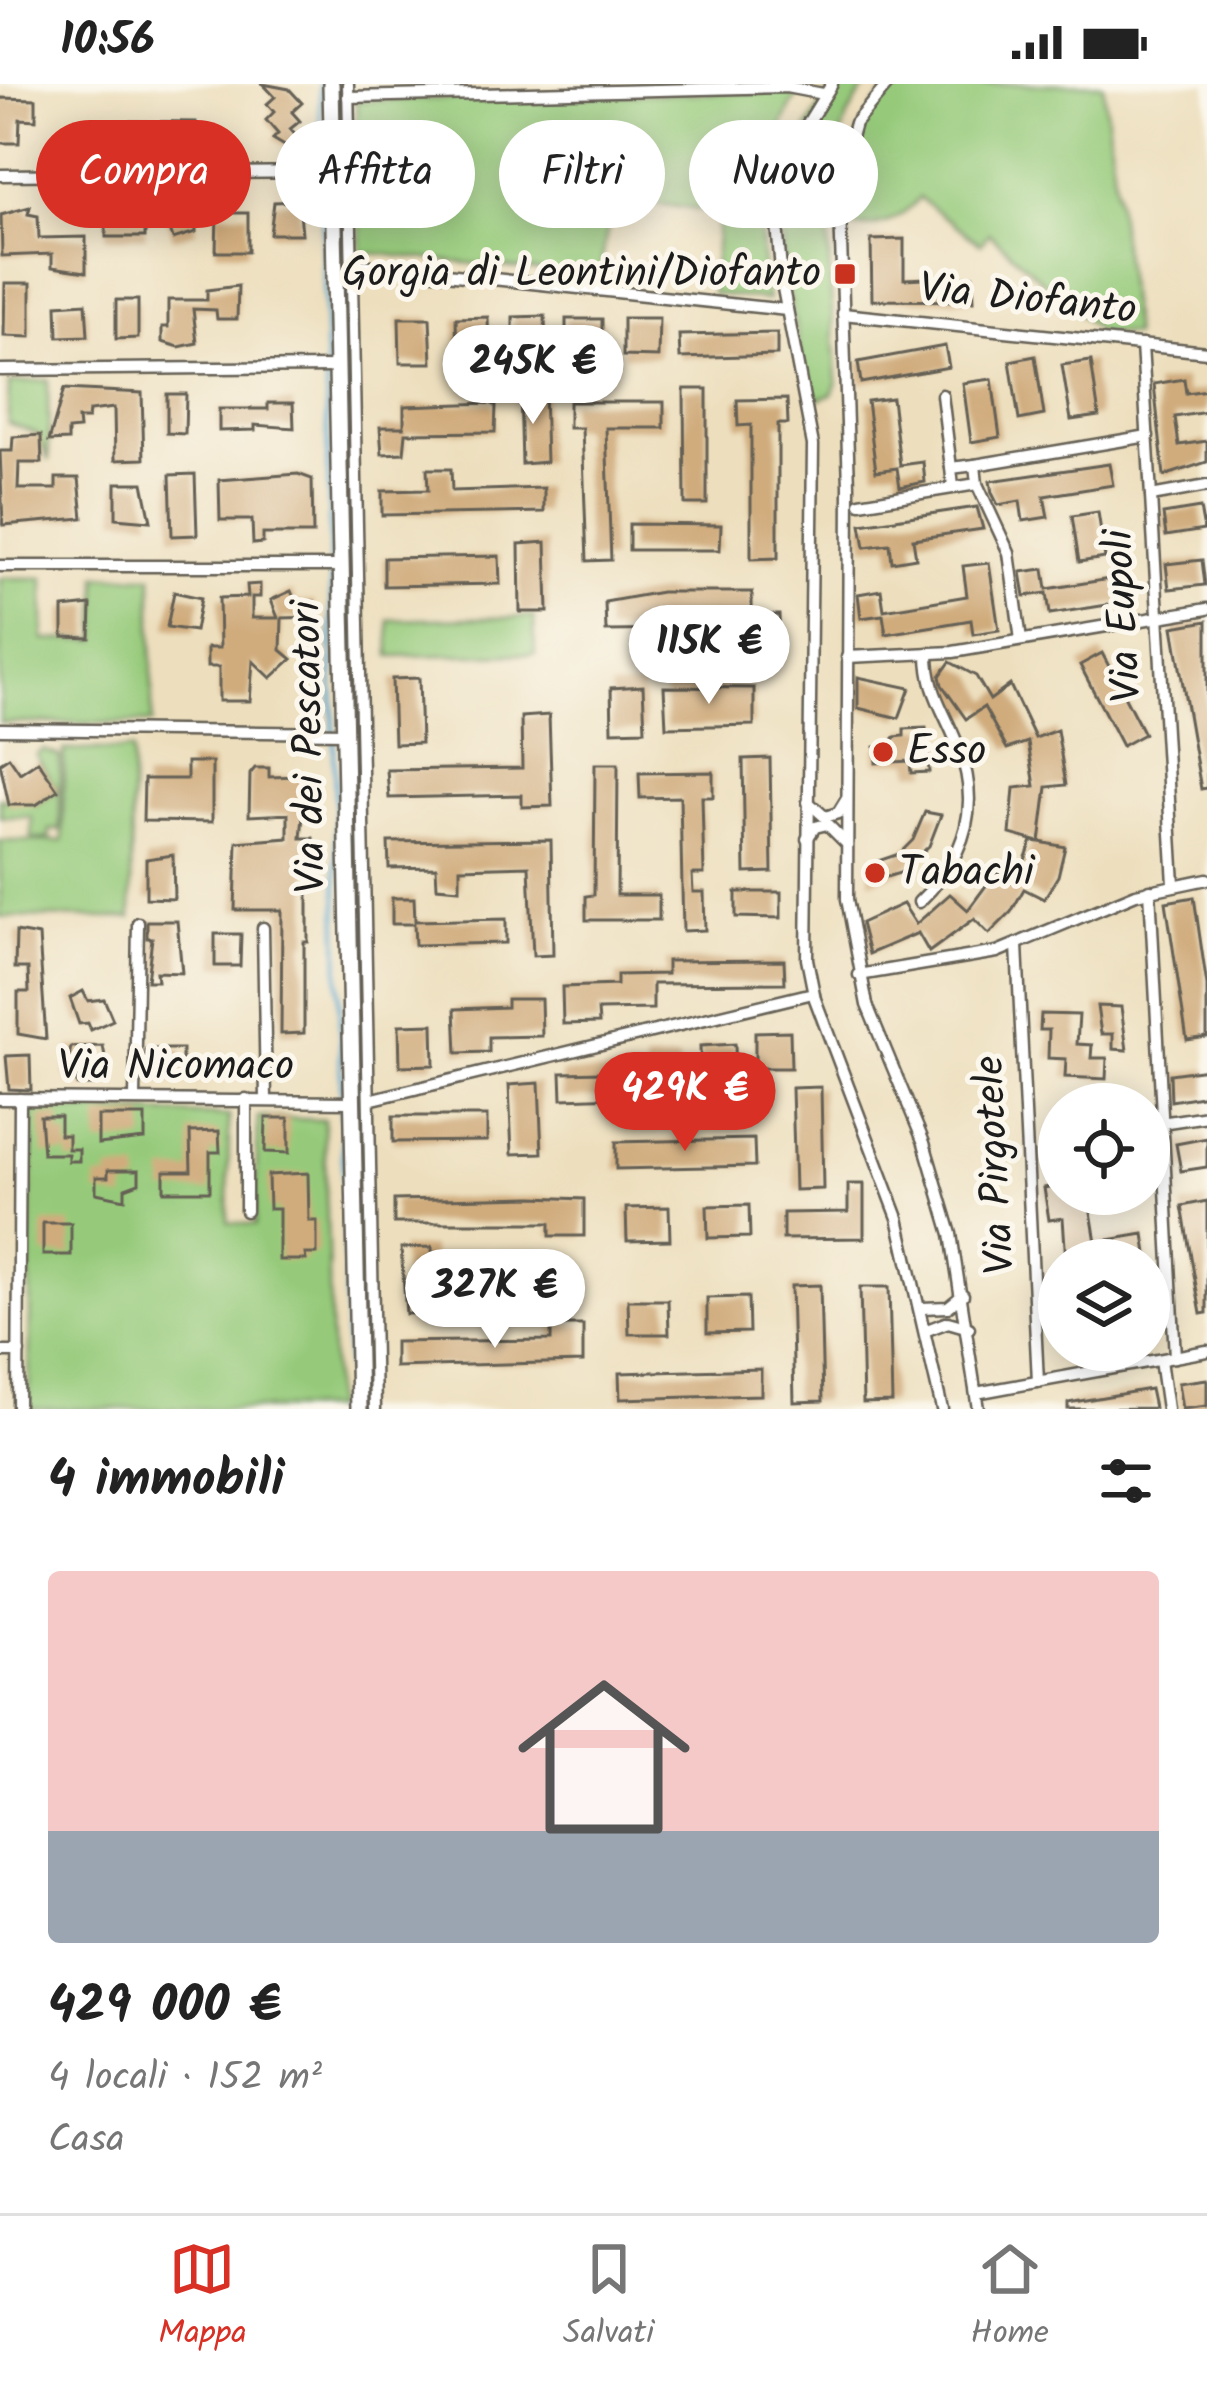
<!DOCTYPE html>
<html lang="it">
<head>
<meta charset="utf-8">
<style>
  :root { --surface:#fff; --page:#f2f2f2; --text:#222; --muted:#767676; --line:#e0e0e0; --accent:#d93025 }
  body { margin:0; font-family:Kalam,sans-serif; background:var(--page); color:var(--text); height:100vh; display:flex; flex-direction:column; font-size:45px; white-space:nowrap }
  * { box-sizing:border-box; margin:0 }
  p { font-size:39px; color:var(--muted) }
  .icon { flex:none; width:66px; height:66px; fill:none; stroke:currentColor; stroke-width:2; stroke-linecap:round; stroke-linejoin:round }
  .map { position:relative; height:1325px; overflow:hidden }
  .panel { display:flex; flex-direction:column; background:var(--surface); flex:1 }
  .panel>* { flex:none }
  .banner { position:absolute; left:36px; top:36px; width:1137px; height:108px; display:flex; gap:24px }
  .tools { position:absolute; left:1038px; top:999px; display:grid; gap:24px }
  .tools a { display:grid; place-items:center; width:132px; height:132px; border-radius:50%; background:var(--surface); box-shadow:0 6px 30px #0003; font-size:60px }
  .price { position:absolute; translate:-50% -102px; padding:0 27px; border-radius:42px; background:#fff; color:#222; font-size:39px; line-height:78px; filter:drop-shadow(0 3px 6px #0008) }
  .price::after { content:''; position:absolute; left:50%; top:72px; width:36px; height:27px; margin-left:-18px; background:inherit; clip-path:polygon(0 0,100% 0,50% 100%) }
  .price.current { background:var(--accent); color:#fff }
  ul { padding:0; list-style:none }
  li { display:grid; align-content:center; gap:24px; height:636px; padding:0 48px }
  li+li { border-top:3px solid var(--line) }
  li span { display:grid; place-items:center; height:372px; border-radius:12px; color:#555 }
  li>.icon { margin-inline-start:auto }
  span .icon { width:216px; height:216px; fill:#fffc; stroke-width:1 }
  li b { font-size:51px }
  h2 { display:flex; justify-content:space-between; align-items:center; height:144px; padding:0 48px; font-size:51px }
  .pill { padding:0 42px; border-radius:54px; background:var(--surface); box-shadow:0 6px 30px #0003; font-size:42px; line-height:108px }
  .pill.current { background:var(--accent); color:#fff }
  .status { display:flex; justify-content:space-between; align-items:center; height:84px; padding:0 60px; background:var(--surface); direction:ltr }
  .status svg { height:33px; fill:currentColor }
  .menu { display:flex; justify-content:space-around; align-items:center; height:168px; border-top:3px solid var(--line); background:var(--surface); font-size:33px; color:var(--muted) }
  .menu a { display:grid; justify-items:center; gap:6px }
  .menu .current { color:var(--accent) }
  .map>svg:first-child { display:block }
  .green { fill:#96ca7a; stroke:#59734b; stroke-width:3 }
  .lines { fill:none; stroke-linecap:round; stroke-linejoin:round }
  .stream { stroke:#53a6ce; stroke-width:4.5 }
  .building { fill:#d0ac7d }
  .street-casing { stroke:#656055; stroke-width:15 }
  .secondary-casing { stroke:#656055; stroke-width:20 }
  .street { stroke:#fff; stroke-width:10 }
  .secondary { stroke:#fff; stroke-width:15 }
  .poi-dot { fill:#c8321e; stroke:#fbf7ec; stroke-width:4.5 }
  .labels { text-anchor:middle; dominant-baseline:central; stroke-width:10; stroke-linejoin:round; paint-order:stroke }
  .poi-label { font-size:42px; fill:#1c1c1c; stroke:#fbf7ec; text-anchor:start }
  .street-label { font-size:42px; fill:#1c1c1c; stroke:#fbf7ec }
</style>
</head>
<body>
<div class="status"><b>10:56</b><svg viewBox="0 0 49 12"><path d="M0 12V9h3v3zM5 12V6h3v6zM10 12V3h3v9zM15 12V0h3v12zM26 1h20v11H26zM47 4h2v5h-2z"/></svg></div>
<div class="map">
<svg width="1207" height="1325" viewBox="0 0 1207 1325">
  <rect width="100%" height="100%" fill="#fbf7ec"/>
  <filter id="ink" filterUnits="userSpaceOnUse"><feTurbulence type="fractalNoise" baseFrequency=".00833" numOctaves="2"/><feDisplacementMap in="SourceGraphic" scale="24" xChannelSelector="R" yChannelSelector="G"/><feConvolveMatrix kernelMatrix="1 2 1 2 8 2 1 2 1" color-interpolation-filters="sRGB"/></filter>
  <filter id="wash" filterUnits="userSpaceOnUse"><feTurbulence type="fractalNoise" baseFrequency=".004" numOctaves="4" result="noise"/><feDisplacementMap in="SourceGraphic" scale="48" xChannelSelector="R" yChannelSelector="G"/><feGaussianBlur stdDeviation="2.7" result="paint"/><feColorMatrix in="noise" values="0 0 0 0 0 0 0 0 0 0 0 0 0 0 0 0 0 1.4 0 .05"/><feComposite in="paint" operator="in"/></filter>
  <g filter="url(#wash)">
    <rect width="100%" height="100%" fill="#eddfbe"/>
    <!-- green -->
    <g class="green">
      <path d="M 835,0 L 869,0 C 807,68 834,212 837,298 L 832,310 L 818,315 C 801,300 801,268 796,246 C 775,141 772,90 835,0 Z"/>
      <path d="M 896,0 L 1103,0 L 1133,251 L 1099,248 L 989,149 L 981,160 L 919,114 C 897,138 883,143 851,143 C 850,86 848,39 896,0 Z"/>
      <path d="M 793,7 L 798,9 C 757,86 754,131 768,216 L 712,210 L 719,129 L 613,113 L 599,193 L 361,168 L 356,17 Z"/>
      <polygon points="48,296 49,377 38,350 8,339 9,299"/>
      <polygon points="98,492 152,492 152,639 0,639 0,494 44,494 44,556 97,556"/>
      <polygon points="534,533 535,570 390,572 389,536"/>
      <polygon points="43,666 60,672 60,746 50,746 49,755 32,755 32,733 0,733 0,714 36,721 58,707 36,671"/>
      <polygon points="64,666 132,666 131,834 0,833 0,757 63,757"/>
      <polygon points="32,1025 229,1032 228,1138 255,1141 258,1033 324,1036 333,1325 29,1325"/>
    </g>
    <g class="lines">
      <!-- stream -->
      <polyline class="stream" points="320,0 348,1325"/>
    </g>
    <g id="blocks">
      <!-- building -->
      <g class="building">
        <polygon points="263,0 289,5 302,19 292,28 300,37 290,45 299,55 288,64 273,55 278,50 266,36 274,28 267,20 275,13"/>
        <polygon points="0,14 36,15 36,36 20,35 19,59 0,59"/>
        <polygon points="118,37 196,38 196,66 172,66 172,75 158,75 158,69 119,69"/>
        <polygon points="163,110 196,110 196,148 173,155 167,137 145,138 145,153 106,153 106,122 163,122"/>
        <polygon points="299,117 302,150 270,150 274,118"/>
        <polygon points="30,123 28,130 38,132 39,154 86,153 86,188 52,183 52,170 2,172 1,131"/>
        <polygon points="217,129 248,129 248,168 216,168"/>
        <polygon points="904,155 904,195 973,192 974,217 872,216 871,156"/>
        <polygon points="5,199 31,199 31,253 4,252"/>
        <polygon points="238,202 237,235 217,235 216,226 193,225 197,259 179,263 162,258 162,243 168,243 168,216 207,216 207,206"/>
        <polygon points="116,216 138,216 138,254 116,255"/>
        <polygon points="86,219 88,252 58,253 57,221"/>
        <polygon points="545,232 546,277 513,276 513,233"/>
        <polygon points="488,233 489,278 457,278 456,234"/>
        <polygon points="399,234 430,234 432,279 400,279"/>
        <polygon points="623,234 659,234 658,273 623,272"/>
        <rect x="566" y="235" width="36" height="39"/>
        <polygon points="777,249 777,271 680,274 679,251"/>
        <polygon points="945,262 949,283 861,299 858,278"/>
        <polygon points="1035,272 1044,331 1019,336 1010,277"/>
        <polygon points="1091,277 1099,332 1071,336 1062,281"/>
        <polygon points="992,295 1000,353 971,358 963,299"/>
        <polygon points="1184,295 1186,309 1207,306 1207,328 1175,333 1179,361 1207,357 1207,378 1164,392 1154,300"/>
        <polygon points="64,305 142,309 144,375 115,376 114,324 89,327 88,335 78,335 79,345 68,346 68,356 49,357"/>
        <polygon points="684,305 707,305 707,420 685,420"/>
        <polygon points="544,306 546,378 522,380 520,307"/>
        <polygon points="167,310 186,310 185,350 167,349"/>
        <polygon points="892,314 900,381 923,378 925,398 900,403 897,384 876,387 867,317"/>
        <polygon points="787,315 788,340 778,340 778,474 751,475 751,341 738,342 737,316"/>
        <polygon points="569,318 664,318 664,344 606,344 611,476 587,477 582,344 569,344"/>
        <polygon points="268,319 293,319 294,344 255,341 255,346 219,347 219,325 268,325"/>
        <polygon points="491,319 496,322 495,348 406,349 404,369 382,370 380,343 404,343 404,322"/>
        <polygon points="41,351 42,379 19,379 18,405 56,405 56,394 79,394 83,434 3,441 0,367 12,367 13,353"/>
        <polygon points="1109,380 1113,401 1044,412 1048,433 1023,437 1020,417 998,421 992,409 990,397"/>
        <polygon points="427,385 451,385 452,407 544,404 544,428 382,431 382,407 428,406"/>
        <polygon points="195,390 197,451 172,452 170,391"/>
        <polygon points="298,390 312,395 313,450 263,450 263,459 253,460 252,436 220,436 219,396"/>
        <polygon points="116,399 143,399 151,437 116,434"/>
        <polygon points="977,423 983,445 913,455 916,474 892,478 890,460 865,463 861,440"/>
        <polygon points="1200,424 1204,446 1166,452 1163,430"/>
        <polygon points="1098,428 1105,474 1079,478 1072,432"/>
        <polygon points="629,440 721,441 720,466 629,466"/>
        <polygon points="546,458 548,528 520,528 519,460"/>
        <polygon points="499,472 500,500 384,502 384,474"/>
        <polygon points="1202,476 1205,501 1169,505 1166,480"/>
        <polygon points="989,479 999,546 973,550 971,536 886,550 883,531 861,534 858,510 881,506 884,526 967,512 963,482"/>
        <polygon points="1044,485 1047,505 1116,494 1120,519 1050,530 1047,509 1025,512 1021,488"/>
        <polygon points="260,500 260,513 252,513 252,534 278,534 271,516 291,507 296,518 314,517 315,533 282,534 281,566 292,575 271,594 253,577 250,617 219,617 219,583 207,583 207,564 220,564 219,514 248,513 247,501"/>
        <polygon points="174,508 201,514 195,547 167,543"/>
        <polygon points="661,508 752,508 752,531 779,531 780,560 768,560 768,545 606,547 605,518"/>
        <polygon points="91,521 90,554 63,553 63,524"/>
        <polygon points="1207,537 1207,704 1201,705 1173,543"/>
        <polygon points="1102,569 1144,650 1122,662 1080,581"/>
        <polygon points="950,578 976,592 990,616 1010,601 1035,654 1057,646 1066,701 1047,703 1040,758 1065,763 1058,792 1044,815 1024,805 1011,828 989,850 974,835 929,868 918,849 869,870 861,839 903,820 916,840 950,810 968,826 996,788 1016,800 1032,757 1039,758 1010,750 1014,704 1035,702 1028,658 1007,665 984,623 966,635 942,601 940,592"/>
        <polygon points="858,593 910,604 899,634 858,624"/>
        <polygon points="419,594 421,659 394,660 392,595"/>
        <polygon points="643,602 645,646 612,647 611,604"/>
        <polygon points="664,603 754,604 754,641 666,643"/>
        <polygon points="549,631 552,722 522,723 522,711 389,714 387,686 522,684 521,633"/>
        <polygon points="926,644 929,688 911,689 910,677 876,679 875,663 889,661 895,653 904,652 904,645"/>
        <polygon points="9,673 20,689 38,677 58,706 36,721 9,721 0,679"/>
        <polygon points="770,674 772,788 745,789 743,675"/>
        <polygon points="187,678 212,678 212,738 143,737 144,695 187,695"/>
        <polygon points="595,680 618,680 617,811 659,811 659,836 586,836 586,812 594,811"/>
        <polygon points="255,684 269,684 269,693 301,692 306,697 301,754 313,754 313,784 308,784 308,858 304,858 304,949 281,950 282,826 235,826 237,758 288,754 288,730 249,732 250,690"/>
        <polygon points="713,688 713,713 702,713 704,790 692,790 693,808 704,808 705,846 683,847 680,713 640,714 639,689"/>
        <polygon points="925,728 941,731 929,762 900,789 870,798 869,780 899,770 913,756"/>
        <polygon points="551,756 553,871 533,872 529,782 460,784 460,805 437,803 436,783 389,784 388,758"/>
        <polygon points="173,771 174,815 146,814 146,775"/>
        <polygon points="736,808 781,808 781,834 736,833"/>
        <polygon points="1194,813 1207,902 1207,953 1187,956 1166,818"/>
        <polygon points="392,814 414,814 415,837 506,835 506,859 415,861 414,840 392,840"/>
        <polygon points="147,837 177,837 182,889 156,888 157,897 147,897 152,854 147,854"/>
        <polygon points="16,848 39,852 46,955 18,950 18,908 29,908 28,884 15,884"/>
        <polygon points="215,850 241,850 240,882 215,882"/>
        <polygon points="784,876 785,899 653,900 653,925 598,926 599,939 563,940 562,903 617,901 617,891 667,890 667,877"/>
        <polygon points="83,907 88,917 104,915 113,936 91,946 88,939 79,940 70,914"/>
        <polygon points="507,915 541,915 542,952 489,953 489,968 457,969 455,925 507,923"/>
        <polygon points="1097,922 1121,923 1127,966 1113,965 1113,950 1101,950"/>
        <polygon points="1041,930 1079,931 1077,960 1092,961 1091,974 1107,974 1106,995 1065,993 1066,975 1048,974 1049,946 1040,946"/>
        <polygon points="433,940 434,981 400,982 399,941"/>
        <polygon points="790,947 791,984 755,984 755,948"/>
        <polygon points="735,960 736,998 701,999 700,962"/>
        <polygon points="103,962 109,993 97,993 97,1001 77,1001 77,993 65,993 71,963"/>
        <polygon points="146,965 182,965 182,996 145,996"/>
        <polygon points="30,971 31,1006 9,1005 6,972"/>
        <polygon points="679,975 680,1011 562,1015 561,989 645,987 645,976"/>
        <polygon points="1207,985 1207,1011 1171,1017 1170,990"/>
        <polygon points="539,999 542,1069 512,1070 509,1001"/>
        <polygon points="821,1003 823,1105 795,1106 792,1004"/>
        <polygon points="40,1032 60,1032 60,1051 68,1051 68,1065 79,1065 79,1077 68,1077 68,1070 43,1070"/>
        <polygon points="98,1032 145,1032 145,1055 98,1060"/>
        <polygon points="393,1032 487,1032 487,1057 393,1058"/>
        <polygon points="266,1034 289,1034 289,1069 265,1068"/>
        <polygon points="219,1047 220,1068 210,1068 210,1107 164,1107 164,1087 191,1087 190,1048"/>
        <polygon points="1207,1054 1207,1083 1181,1087 1176,1060"/>
        <polygon points="754,1055 755,1082 616,1085 616,1058"/>
        <polygon points="108,1086 139,1086 139,1099 125,1104 125,1115 96,1109 96,1093 108,1093"/>
        <polygon points="308,1089 309,1137 317,1137 317,1170 305,1170 306,1176 279,1176 279,1125 269,1125 268,1091"/>
        <polygon points="848,1100 864,1100 864,1154 783,1155 783,1129 848,1128"/>
        <polygon points="1059,1101 1059,1110 1088,1110 1096,1158 1144,1150 1148,1176 1066,1176 1063,1134 1049,1136 1044,1104"/>
        <polygon points="533,1113 584,1115 584,1152 550,1152 550,1139 394,1139 394,1116"/>
        <polygon points="1207,1117 1207,1229 1201,1230 1182,1122"/>
        <polygon points="749,1121 750,1153 708,1154 707,1122"/>
        <polygon points="669,1123 670,1156 627,1157 626,1124"/>
        <rect x="43" y="1139" width="28" height="32"/>
        <polygon points="432,1163 434,1229 406,1230 401,1164"/>
        <polygon points="820,1201 823,1317 794,1318 791,1202"/>
        <polygon points="860,1203 889,1203 892,1318 863,1319"/>
        <polygon points="748,1213 749,1248 707,1249 707,1214"/>
        <polygon points="628,1216 668,1216 669,1250 629,1250"/>
        <polygon points="551,1241 583,1241 583,1278 395,1283 395,1258 551,1256"/>
        <polygon points="761,1285 761,1311 620,1315 619,1289"/>
        <polygon points="1207,1295 1207,1322 1182,1325 1178,1299"/>
        <polygon points="1150,1305 1154,1324 1068,1325 1068,1319"/>
      </g>
    </g>
  </g>
  <g filter="url(#ink)">
    <use href="#blocks" fill-opacity="0" stroke="#656055" stroke-width="3"/>
    <g class="lines">
      <defs>
        <g id="street">
          <polyline points="348,0 375,1325"/>
          <polyline points="832,0 785,76 776,128 782,199 813,361 807,875 815,915 898,1134 942,1325"/>
          <polyline points="888,0 855,39 839,95 849,402 847,815 867,921 924,1059 951,1150 978,1325"/>
          <polyline points="348,13 786,3 823,10"/>
          <polyline points="0,91 333,88"/>
          <polyline points="351,180 787,226"/>
          <polyline points="843,230 1207,268"/>
          <polyline points="1142,261 1174,800"/>
          <polyline points="0,286 337,283"/>
          <polyline points="942,311 951,384"/>
          <polyline points="975,381 1148,352"/>
          <polyline points="977,400 1009,469 1021,556"/>
          <polyline points="1151,412 1207,402"/>
          <polyline points="860,419 977,400 975,381 951,384 953,403"/>
          <polyline points="0,482 342,482"/>
          <polyline points="847,573 953,568 1207,525"/>
          <polyline points="0,645 346,649"/>
          <polyline points="808,718 825,733 838,729 846,716"/>
          <polyline points="807,755 815,743 827,740 845,758"/>
          <polyline points="1150,806 1175,1273"/>
          <path d="M 919,818 C 967,772 983,720 956,657 C 942,623 928,606 928,569"/>
          <polyline points="263,844 266,1015"/>
          <polyline points="1017,861 1038,1298"/>
          <polyline points="859,891 997,868 1136,810 1207,795"/>
          <polyline points="0,1015 352,1018"/>
          <polyline points="135,1015 138,839"/>
          <polyline points="369,1016 813,909"/>
          <polyline points="1161,1039 1207,1032"/>
          <polyline points="246,1127 246,1015"/>
          <polyline points="922,1224 948,1223 963,1211"/>
          <polyline points="927,1246 948,1238 969,1244"/>
          <polyline points="0,1268 19,1268"/>
          <polyline points="1160,1276 1167,1325"/>
          <polyline points="976,1309 1207,1267"/>
          <polyline points="18,1325 20,1015"/>
        </g>
        <polyline id="secondary" points="331,0 359,1325"/>
      </defs>
      <!-- street casing -->
      <use href="#street" class="street-casing"/>
      <!-- secondary casing -->
      <use href="#secondary" class="secondary-casing"/>
      <!-- street -->
      <use href="#street" class="street"/>
      <!-- secondary -->
      <use href="#secondary" class="secondary"/>
    </g>
  </g>
  <!-- markers -->
  <g class="poi-dot">
    <rect x="833" y="178" width="24" height="24" rx="6"/>
    <circle cx="883" cy="668" r="12"/>
    <circle cx="875" cy="789" r="12"/>
  </g>
  <g class="labels">
    <!-- poi labels -->
    <g class="poi-label">
      <text x="821" y="190" text-anchor="end">Gorgia di Leontini/Diofanto</text>
      <text x="907" y="668">Esso</text>
      <text x="899" y="789">Tabachi</text>
    </g>
    <!-- street labels -->
    <g class="street-label">
      <text transform="translate(1028 216) rotate(6)">Via Diofanto</text>
      <text transform="translate(1124 532) rotate(-93)">Via Eupoli</text>
      <text transform="translate(310 663) rotate(-91)">Via dei Pescatori</text>
      <text x="176" y="983">Via Nicomaco</text>
      <text transform="translate(996 1081) rotate(-93)">Via Pirgotele</text>
    </g>
  </g>
</svg>
<div class="tools">
<a><svg class="icon" aria-label="locate" viewBox="0 0 24 24"><circle cx="12" cy="12" r="6"/><path d="M12 2v4M12 18v4M2 12h4M18 12h4"/></svg></a>
<a><svg class="icon" aria-label="layers" viewBox="0 0 24 24"><path d="M12 4l9 5-9 5-9-5zM3 14l9 5 9-5"/></svg></a>
</div>
<b class="price" style="left:533px;top:343px">245K €</b>
<b class="price" style="left:709px;top:623px">115K €</b>
<b class="price current" style="left:685px;top:1070px">429K €</b>
<b class="price" style="left:495px;top:1267px">327K €</b>
<div class="banner">
<a class="pill current">Compra</a>
<a class="pill">Affitta</a>
<a class="pill">Filtri</a>
<a class="pill">Nuovo</a>
</div>
</div>
<section class="panel">
<h2>4 immobili<svg class="icon" aria-label="filters" viewBox="0 0 24 24"><path d="M4 7h16M4 17h16"/><circle cx="9" cy="7" r="2"/><circle cx="15" cy="17" r="2"/></svg></h2>
<ul>
<li><span style="background:linear-gradient(#f6c9c9 70%,#9aa5b1 0)"><svg class="icon" aria-label="home" viewBox="0 0 24 24"><path d="M3 11l9-7 9 7M6 9v11h12V9"/></svg></span><div><b>429 000 €</b><p>4 locali · 152 m²</p><p>Casa</p></div></li>
</ul>
</section>
<nav class="menu">
<a class="current"><svg class="icon" aria-label="map" viewBox="0 0 24 24"><path d="M3 6l6-2 6 2 6-2v14l-6 2-6-2-6 2zM9 4v14M15 6v14"/></svg>Mappa</a>
<a><svg class="icon" aria-label="saved" viewBox="0 0 24 24"><path d="M7 4h10v16l-5-4-5 4z"/></svg>Salvati</a>
<a><svg class="icon" aria-label="home" viewBox="0 0 24 24"><path d="M3 11l9-7 9 7M6 9v11h12V9"/></svg>Home</a>
</nav>
</body>
</html>
